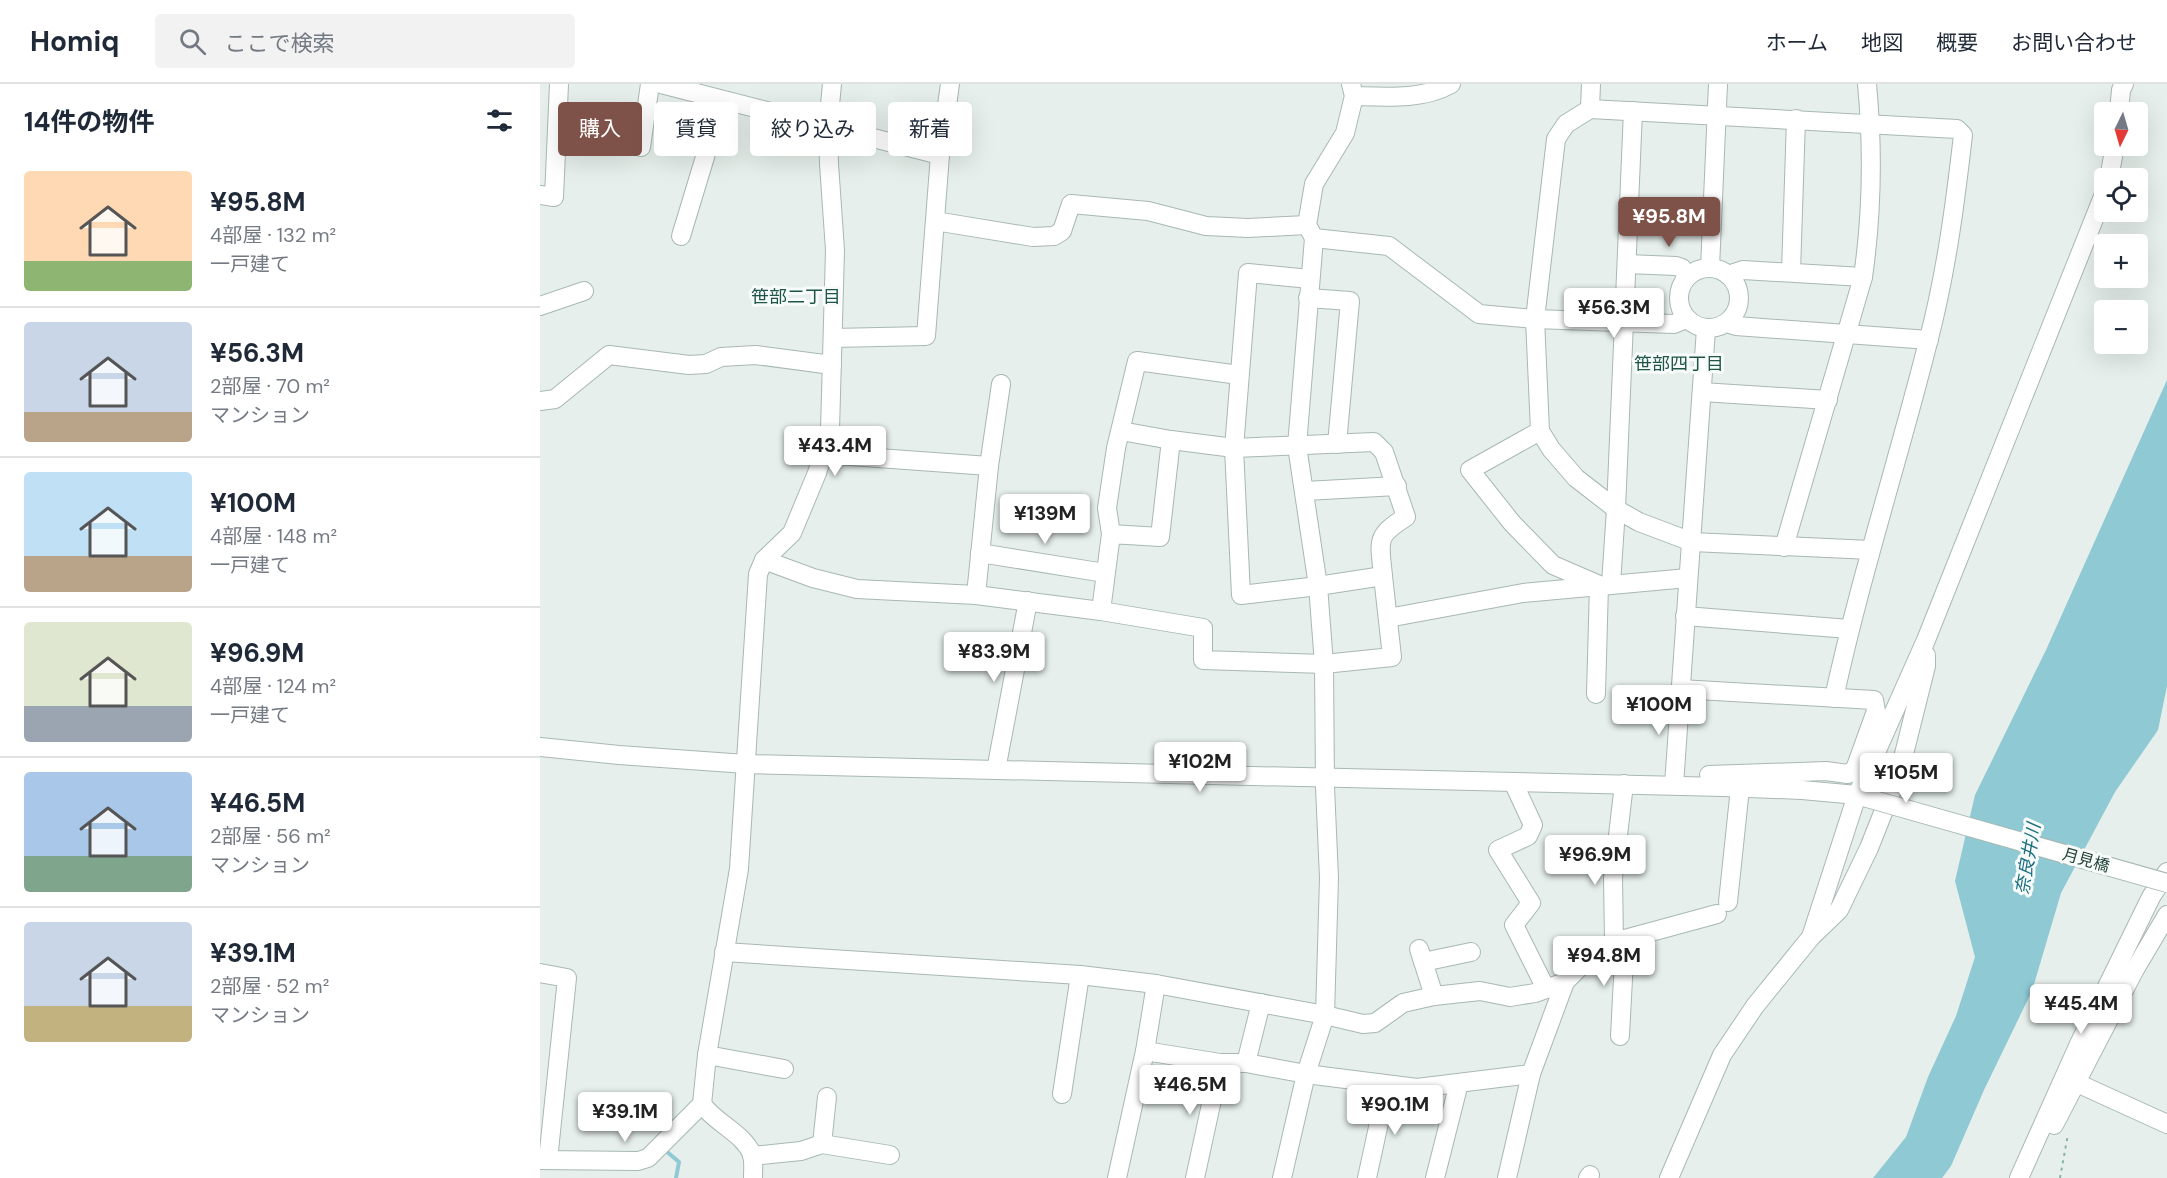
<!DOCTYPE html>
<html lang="ja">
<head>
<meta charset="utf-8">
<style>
  :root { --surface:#fff; --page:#f2f2f3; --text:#1f2937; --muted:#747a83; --line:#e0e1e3; --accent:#7f5249 }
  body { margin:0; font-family:"DM Sans","Noto Sans JP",sans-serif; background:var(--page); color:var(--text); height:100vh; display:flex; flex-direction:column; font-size:22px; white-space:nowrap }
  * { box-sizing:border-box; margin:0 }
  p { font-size:20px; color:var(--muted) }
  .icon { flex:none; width:33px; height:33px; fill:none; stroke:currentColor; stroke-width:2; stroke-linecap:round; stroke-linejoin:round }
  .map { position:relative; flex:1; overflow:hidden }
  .drawer { display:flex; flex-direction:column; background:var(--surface); width:540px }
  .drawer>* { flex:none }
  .guide { position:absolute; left:18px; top:18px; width:570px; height:54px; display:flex; gap:12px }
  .needle { width:39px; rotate:185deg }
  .controls { position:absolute; left:1554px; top:18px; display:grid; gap:12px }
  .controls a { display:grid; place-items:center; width:54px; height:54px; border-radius:6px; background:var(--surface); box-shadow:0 6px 24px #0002; font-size:30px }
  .price { position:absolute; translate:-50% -51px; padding:0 14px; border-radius:6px; background:#fff; color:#222; font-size:20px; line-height:39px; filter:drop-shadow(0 2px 3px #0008) }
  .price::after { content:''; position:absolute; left:50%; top:36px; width:18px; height:14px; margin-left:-9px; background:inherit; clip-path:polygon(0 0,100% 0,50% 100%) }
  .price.selected { background:var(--accent); color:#fff }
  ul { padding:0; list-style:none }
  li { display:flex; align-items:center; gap:18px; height:150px; padding:0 24px }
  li+li { border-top:2px solid var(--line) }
  li span { display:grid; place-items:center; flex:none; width:168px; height:120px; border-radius:6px; color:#555 }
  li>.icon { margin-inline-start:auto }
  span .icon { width:72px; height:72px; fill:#fffc; stroke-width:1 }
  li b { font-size:26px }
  h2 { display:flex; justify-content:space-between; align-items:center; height:72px; padding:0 24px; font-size:26px }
  .chip { padding:0 21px; border-radius:6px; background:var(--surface); box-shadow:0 6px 24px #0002; font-size:21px; line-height:54px }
  .chip.selected { background:var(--accent); color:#fff }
  header { display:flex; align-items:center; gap:36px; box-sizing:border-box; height:84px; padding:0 30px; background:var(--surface); border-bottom:2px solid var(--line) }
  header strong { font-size:28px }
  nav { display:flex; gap:33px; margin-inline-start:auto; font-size:21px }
  .search { width:420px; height:54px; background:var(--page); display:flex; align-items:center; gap:15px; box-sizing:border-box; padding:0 21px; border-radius:6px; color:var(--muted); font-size:22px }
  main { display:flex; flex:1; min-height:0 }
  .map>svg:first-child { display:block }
  .water { fill:#8ec9d4 }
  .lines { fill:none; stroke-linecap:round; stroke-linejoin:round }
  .stream { stroke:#8ec9d4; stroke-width:4 }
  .minor-casing { stroke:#a8b8b2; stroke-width:20 }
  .path { stroke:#86b3a5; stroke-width:2; stroke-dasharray:3 4.5; stroke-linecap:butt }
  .minor { stroke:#fff; stroke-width:18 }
  .minor-bridge-casing { stroke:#a8b8b2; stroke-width:20; stroke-linecap:butt }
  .minor-bridge { stroke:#fff; stroke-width:18 }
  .labels { text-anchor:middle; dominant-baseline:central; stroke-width:6; stroke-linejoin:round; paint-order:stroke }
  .street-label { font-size:16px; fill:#24423a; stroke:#f7fbf9 }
  .neighbourhood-label { font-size:18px; fill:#1f5548; stroke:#f7fbf9 }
  .water-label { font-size:18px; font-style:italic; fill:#1c6f80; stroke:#f7fbf9 }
</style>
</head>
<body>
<header>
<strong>Homiq</strong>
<div class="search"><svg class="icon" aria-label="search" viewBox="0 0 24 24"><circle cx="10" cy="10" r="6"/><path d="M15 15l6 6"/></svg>ここで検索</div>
<nav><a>ホーム</a><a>地図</a><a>概要</a><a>お問い合わせ</a></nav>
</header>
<main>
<section class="drawer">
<h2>14件の物件<svg class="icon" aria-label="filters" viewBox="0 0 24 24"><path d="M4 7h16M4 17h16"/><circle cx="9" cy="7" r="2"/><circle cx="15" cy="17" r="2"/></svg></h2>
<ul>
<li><span style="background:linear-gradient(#ffd9b3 75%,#8fb573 0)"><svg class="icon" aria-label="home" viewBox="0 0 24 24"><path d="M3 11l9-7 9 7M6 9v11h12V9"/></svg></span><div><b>¥95.8M</b><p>4部屋 · 132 m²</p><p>一戸建て</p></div></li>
<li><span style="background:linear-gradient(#c9d6e8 75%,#b9a48a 0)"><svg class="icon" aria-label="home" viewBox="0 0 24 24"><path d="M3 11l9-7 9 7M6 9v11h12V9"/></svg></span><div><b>¥56.3M</b><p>2部屋 · 70 m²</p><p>マンション</p></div></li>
<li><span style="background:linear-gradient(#bfe0f5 70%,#b9a48a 0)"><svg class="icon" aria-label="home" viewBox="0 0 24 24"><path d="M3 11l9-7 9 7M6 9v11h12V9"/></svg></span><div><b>¥100M</b><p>4部屋 · 148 m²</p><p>一戸建て</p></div></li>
<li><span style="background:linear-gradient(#dfe7d0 70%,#9aa5b1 0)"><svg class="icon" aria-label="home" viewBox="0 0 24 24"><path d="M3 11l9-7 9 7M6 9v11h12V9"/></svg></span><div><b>¥96.9M</b><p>4部屋 · 124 m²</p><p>一戸建て</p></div></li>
<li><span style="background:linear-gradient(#a9c7e8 70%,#7fa58c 0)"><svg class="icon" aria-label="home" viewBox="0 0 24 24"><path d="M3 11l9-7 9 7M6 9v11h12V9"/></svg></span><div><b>¥46.5M</b><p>2部屋 · 56 m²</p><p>マンション</p></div></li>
<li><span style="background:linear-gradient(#c9d6e8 70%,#c2b280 0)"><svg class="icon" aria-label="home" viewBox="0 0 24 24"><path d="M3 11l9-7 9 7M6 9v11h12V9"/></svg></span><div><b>¥39.1M</b><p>2部屋 · 52 m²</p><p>マンション</p></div></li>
</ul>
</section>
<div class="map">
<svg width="1627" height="1094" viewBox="0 0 1627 1094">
  <rect width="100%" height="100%" fill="#e6efeb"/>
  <!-- water -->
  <polygon class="water" points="1627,296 1627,602 1618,646 1575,708 1521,809 1492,907 1444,1006 1411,1082 1402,1094 1333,1094 1366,1053 1388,993 1416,932 1435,873 1415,797 1435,711 1506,566"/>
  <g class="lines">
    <!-- stream -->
    <polyline class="stream" points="126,1067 139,1078 136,1094"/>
    <defs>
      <g id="minor">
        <polyline points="121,0 400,71"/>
        <polyline points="811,0 814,12 805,49 774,100 767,141 774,154 849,162 939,230 995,235 1134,240 1146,235"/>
        <path d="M 814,12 C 847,13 882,16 911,0"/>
        <polyline points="1050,25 1051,0"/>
        <polyline points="1579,28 1581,6 1584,0"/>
        <polyline points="101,63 110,0"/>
        <polyline points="1569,94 1575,62"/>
        <polyline points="0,111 14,113 19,0"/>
        <polyline points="395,137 493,153 514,152 522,147 531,120 608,127 666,142 708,144 767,141"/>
        <polyline points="141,152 182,17"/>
        <polyline points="1087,180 1136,182 1142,184 1147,193"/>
        <circle cx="1169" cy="214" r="30"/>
        <polyline points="1170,184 1178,0"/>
        <polyline points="1251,188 1256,35"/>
        <polyline points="1188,191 1203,186 1323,193"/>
        <polyline points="770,195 708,189 694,364 701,511 778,502 757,362 774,154"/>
        <polyline points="768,214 810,217 797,360"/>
        <polyline points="0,222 44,207"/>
        <polyline points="1187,239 1196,242 1389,256"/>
        <polyline points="293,254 386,252 400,71 410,0"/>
        <polyline points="1162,308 1288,316"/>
        <polyline points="0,317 15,315 69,271 149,281 166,280 181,273 216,271 292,281"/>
        <path d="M 581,347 L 631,356 L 694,364 L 834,358 L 844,368 L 866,433 C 834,453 840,457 843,492"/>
        <polyline points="1000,347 930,386 972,439 1013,481 1059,501 1056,610"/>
        <polyline points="283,370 449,382"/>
        <polyline points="765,407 857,402"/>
        <polyline points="571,450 567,424 576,364 597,277 699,291"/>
        <path d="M 1244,463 L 1323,193 C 1332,130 1333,64 1327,0"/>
        <polyline points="440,469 565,489"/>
        <polyline points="224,476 273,494 317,505 436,511 561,527 663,544 663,576 784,580 852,573 843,492 778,502 784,580 785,703 789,794 785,931 766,990 742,1094"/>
        <polyline points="1071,500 1076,425 1093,27"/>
        <polyline points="436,511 449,382 461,300"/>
        <polyline points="561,527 571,450 620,453 631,356"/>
        <polyline points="1145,532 1309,545"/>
        <polyline points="848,534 983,509 1148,494"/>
        <polyline points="1140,605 1334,616 1336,627 1315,685 1308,690 1286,687 1169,691"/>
        <path d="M 1294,614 C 1320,494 1358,377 1388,258 C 1406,190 1415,121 1423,51 L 1417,45 L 1050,25 L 1026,40 L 1016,55 L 995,235 L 1000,347 L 1011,365 L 1036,394 L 1076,425 L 1099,438 L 1152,458 L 1331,466"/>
        <polyline points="0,663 79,671 206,680 1183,703 1262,706 1317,711 1327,714"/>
        <polyline points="456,686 488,517"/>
        <polyline points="973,698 993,741 988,752 958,766 991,819 974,841 1006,905"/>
        <polyline points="1134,701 1166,245"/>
        <polyline points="1188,818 1200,704"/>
        <polyline points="1272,852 1299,826 1329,764 1360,686 1386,582 1386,571"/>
        <polyline points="1074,858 1177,830"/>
        <polyline points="879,865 894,912"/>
        <polyline points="184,868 540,891 616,900 785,931 823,940 835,939 863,919 894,912 940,907 970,913 995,909 1025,898"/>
        <polyline points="883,878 931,868"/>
        <polyline points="0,889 27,894 8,1076"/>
        <polyline points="1080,952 1085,856"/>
        <polyline points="605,967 680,979 706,979 766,990 877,1004 991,990"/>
        <polyline points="167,971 244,985"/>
        <polyline points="706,979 721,919"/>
        <polyline points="1537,999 1627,1040"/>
        <polyline points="522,1010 540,891"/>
        <path d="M 162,1020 C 175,1039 202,1048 212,1070 C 214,1077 213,1087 213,1094"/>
        <polyline points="1514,1041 1594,887 1627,831"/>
        <polyline points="282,1060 287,1013"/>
        <polyline points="212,1072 261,1067 282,1060 350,1071"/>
        <polyline points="0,1076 98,1077 108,1074 162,1020 167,971 199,785 218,490 224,476 252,449 277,389 290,346 295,166 289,80 288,42 292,0"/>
        <polyline points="577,1094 605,967 616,900"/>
        <polyline points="655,1094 680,979"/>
        <polyline points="827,1094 847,1002"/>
        <polyline points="895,1094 919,999"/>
        <polyline points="967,1094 991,990 1025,898 1046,877 1074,858 1073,794 1084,700"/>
        <polyline points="1048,1094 1050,1091"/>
        <polyline points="1129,1094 1182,971 1215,922 1271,853 1317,711 1386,556 1564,110"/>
        <polyline points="1479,1094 1539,960 1611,813 1627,788"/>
      </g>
    </defs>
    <!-- minor casing -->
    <use href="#minor" class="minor-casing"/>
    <!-- path -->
    <polyline class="path" points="1520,1094 1528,1050"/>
    <!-- minor -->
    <use href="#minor" class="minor"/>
    <defs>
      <polyline id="minor-bridge" points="1327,714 1627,799"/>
    </defs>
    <!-- minor-bridge casing -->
    <use href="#minor-bridge" class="minor-bridge-casing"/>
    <!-- minor-bridge -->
    <use href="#minor-bridge" class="minor-bridge"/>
  </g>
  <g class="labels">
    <!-- street labels -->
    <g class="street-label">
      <text transform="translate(1546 776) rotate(16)">月見橋</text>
    </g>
    <!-- neighbourhood labels -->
    <g class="neighbourhood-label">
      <text x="256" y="213">笹部二丁目</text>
      <text x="1139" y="280">笹部四丁目</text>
    </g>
    <!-- water labels -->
    <g class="water-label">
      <text transform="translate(1488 775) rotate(-80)">奈良井川</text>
    </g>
  </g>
</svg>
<div class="controls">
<a><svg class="needle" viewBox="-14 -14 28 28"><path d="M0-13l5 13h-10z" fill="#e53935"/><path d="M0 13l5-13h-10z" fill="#747a83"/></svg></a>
<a><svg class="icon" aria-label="locate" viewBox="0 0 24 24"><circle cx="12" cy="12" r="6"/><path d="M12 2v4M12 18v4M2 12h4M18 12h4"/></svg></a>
<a>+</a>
<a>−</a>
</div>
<b class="price selected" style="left:1129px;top:164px">¥95.8M</b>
<b class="price" style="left:1074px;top:255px">¥56.3M</b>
<b class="price" style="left:295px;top:393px">¥43.4M</b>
<b class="price" style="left:505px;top:461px">¥139M</b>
<b class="price" style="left:454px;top:599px">¥83.9M</b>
<b class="price" style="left:1119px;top:652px">¥100M</b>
<b class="price" style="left:660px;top:709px">¥102M</b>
<b class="price" style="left:1366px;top:720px">¥105M</b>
<b class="price" style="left:1055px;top:802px">¥96.9M</b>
<b class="price" style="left:1064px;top:903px">¥94.8M</b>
<b class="price" style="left:1541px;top:951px">¥45.4M</b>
<b class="price" style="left:650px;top:1032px">¥46.5M</b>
<b class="price" style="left:855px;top:1052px">¥90.1M</b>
<b class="price" style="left:85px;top:1059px">¥39.1M</b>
<div class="guide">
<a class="chip selected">購入</a>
<a class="chip">賃貸</a>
<a class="chip">絞り込み</a>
<a class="chip">新着</a>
</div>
</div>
</main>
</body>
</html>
